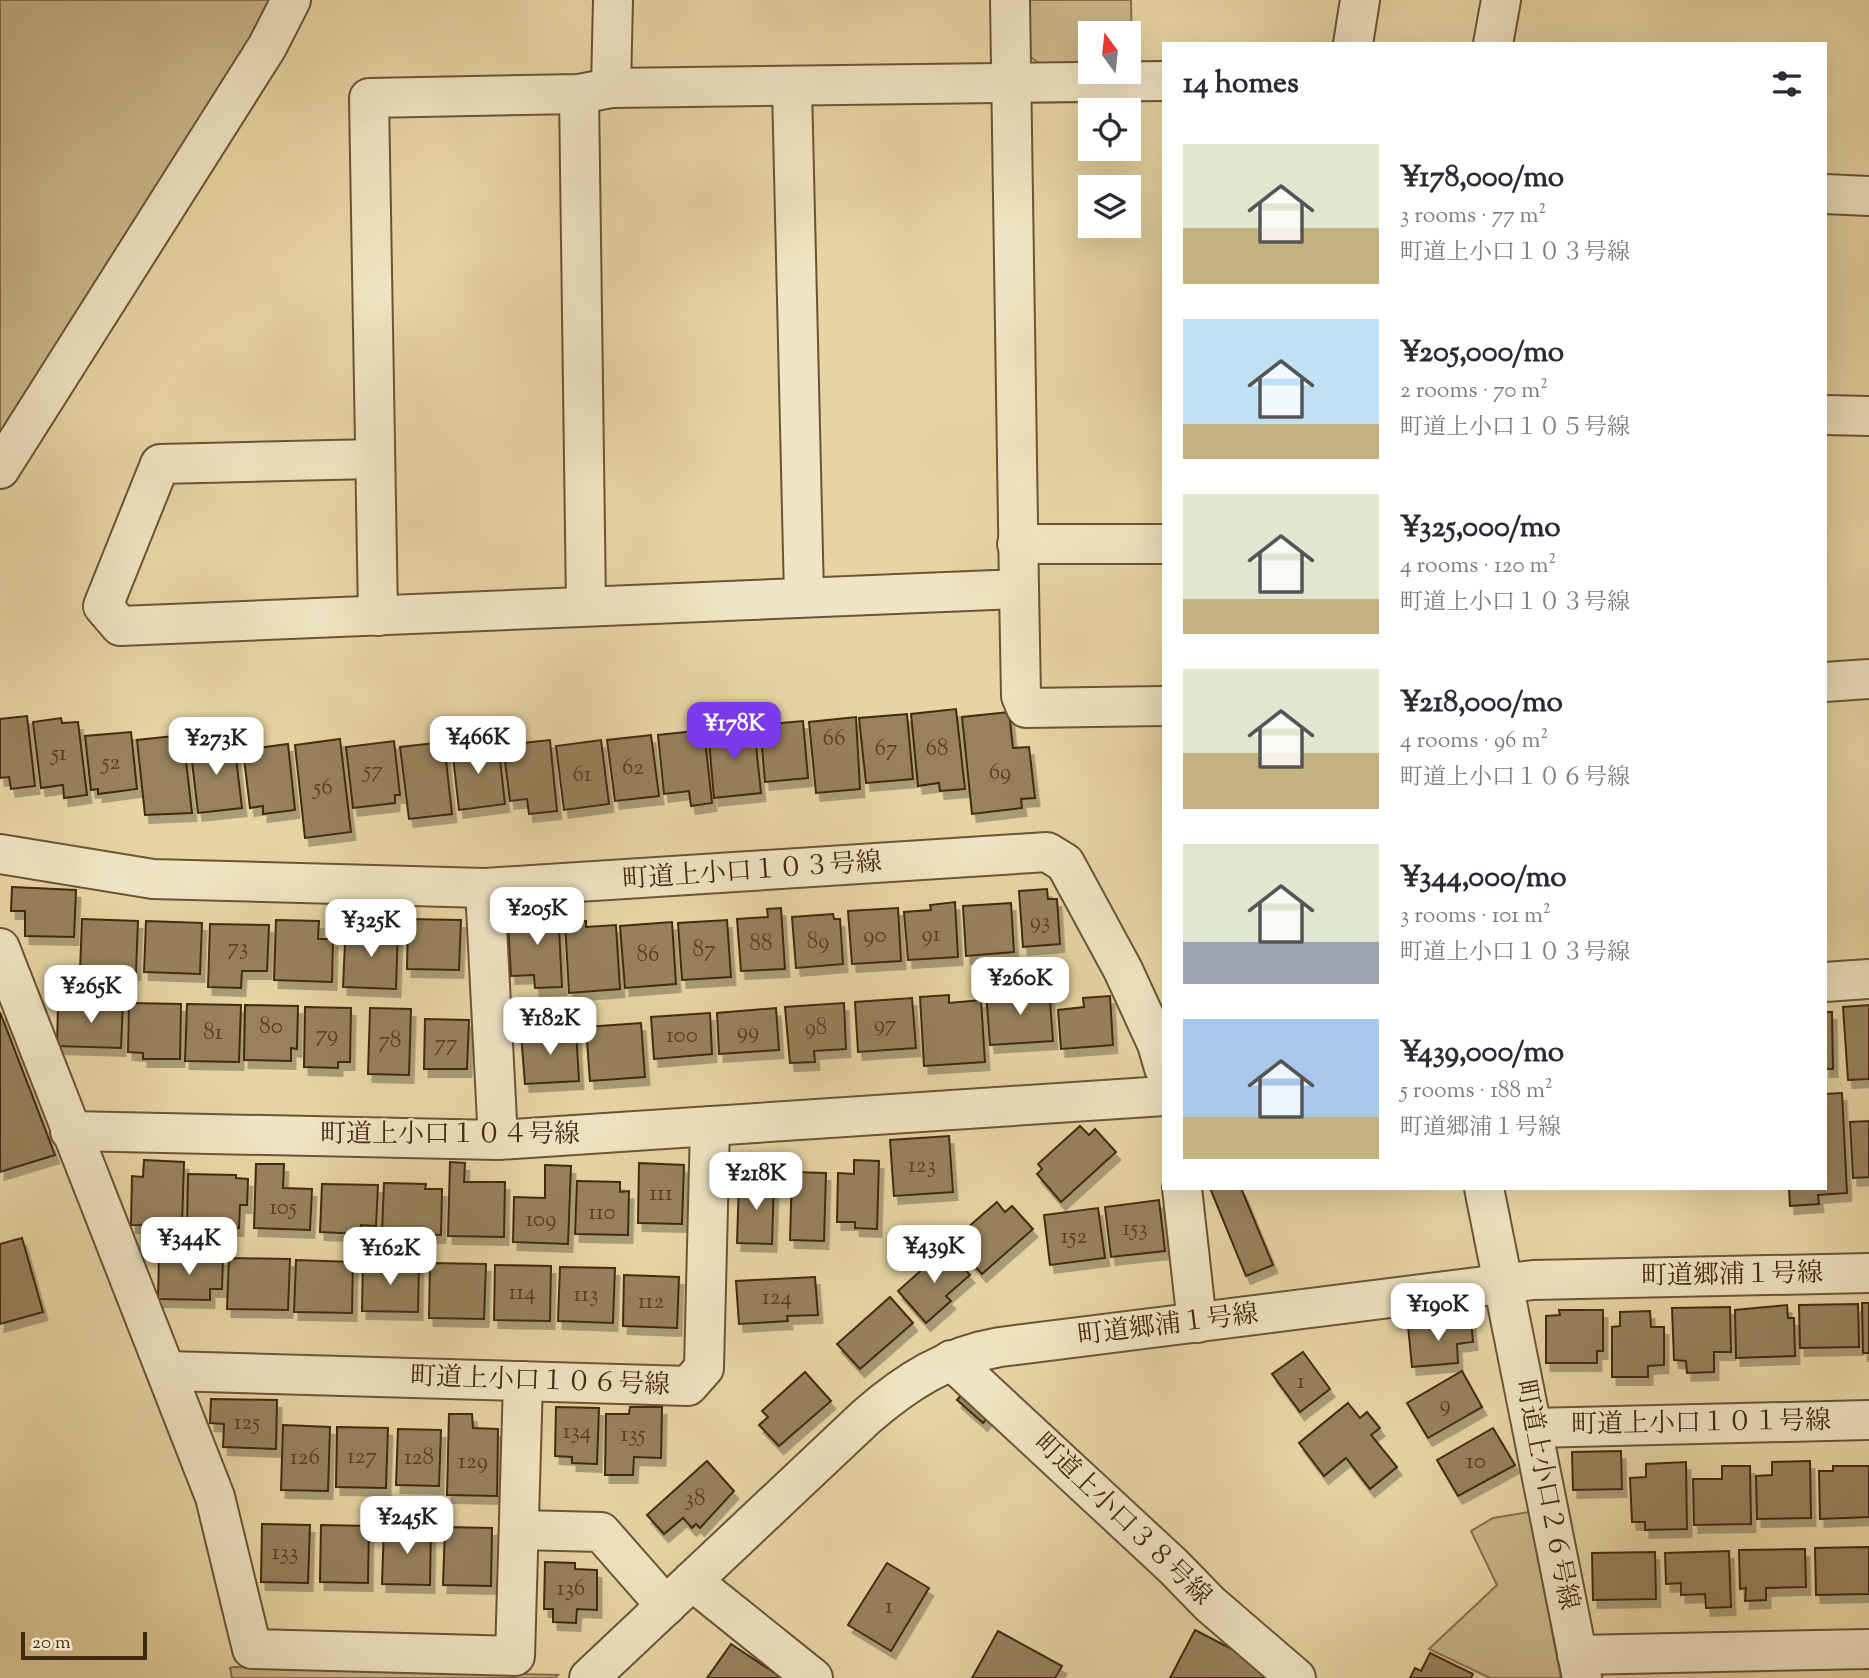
<!DOCTYPE html>
<html lang="en">
<head>
<meta charset="utf-8">
<style>
  :root { --surface:#fff; --page:#f7f7f7; --text:#2b2b33; --muted:#7c7c81; --accent:#7c3aed }
  body { margin:0; font-family:"Sorts Mill Goudy","Noto Serif JP",serif; background:var(--page); color:var(--text); height:100vh; display:flex; flex-direction:column; font-size:26px; white-space:nowrap }
  * { box-sizing:border-box; margin:0 }
  p { font-size:23px; color:var(--muted) }
  .icon { flex:none; width:38px; height:38px; fill:none; stroke:currentColor; stroke-width:2; stroke-linecap:round; stroke-linejoin:round }
  .map { position:relative; flex:1; overflow:hidden }
  .sheet { position:absolute; left:1162px; top:42px; width:665px; height:1148px; display:flex; flex-direction:column; background:var(--surface); border-radius:0px; box-shadow:0 7px 28px #0002 }
  .sheet>* { flex:none }
  .needle { width:46px; rotate:345deg }
  .controls { position:absolute; left:1078px; top:21px; display:grid; gap:14px }
  .controls a { display:grid; place-items:center; width:63px; height:63px; border-radius:0px; background:var(--surface); box-shadow:0 7px 28px #0002; font-size:35px }
  .scale { position:absolute; left:21px; bottom:18px; width:126px; box-sizing:border-box; padding-left:7px; border:4px solid #422911; border-top:0; font-size:19px; line-height:24px; white-space:nowrap; color:#422911; -webkit-text-stroke:5px #efe4c3; paint-order:stroke }
  .price { position:absolute; translate:-50% -60px; padding:0 16px; border-radius:14px; background:#fff; color:#222; font-size:23px; line-height:46px; filter:drop-shadow(0 2px 4px #0008) }
  .price::after { content:''; position:absolute; left:50%; top:42px; width:21px; height:16px; margin-left:-10px; background:inherit; clip-path:polygon(0 0,100% 0,50% 100%) }
  .price.on { background:var(--accent); color:#fff }
  ul { padding:0; list-style:none }
  li { display:flex; align-items:center; gap:21px; height:175px; padding:0 21px }
  li span { display:grid; place-items:center; flex:none; width:196px; height:140px; border-radius:0px; color:#555 }
  li>.icon { margin-inline-start:auto }
  span .icon { width:84px; height:84px; fill:#fffc; stroke-width:1 }
  li b { font-size:30px }
  h2 { display:flex; justify-content:space-between; align-items:center; height:84px; padding:0 21px; font-size:30px }
  .map>svg:first-child { display:block }
  .green { fill:#cab88a; stroke:#86704e; stroke-width:2 }
  .building { fill:#97825d; stroke:#422911; stroke-width:2; filter:url(#shadow) }
  .lines { fill:none; stroke-linecap:round; stroke-linejoin:round }
  .minor-casing { stroke:#6b5436; stroke-width:42 }
  .minor { stroke:#efe4c3; stroke-width:38 }
  .labels { text-anchor:middle; dominant-baseline:central; stroke-width:5; stroke-linejoin:round; paint-order:stroke }
  .number-label { font-size:23px; fill:#573f24 }
  .street-label { font-size:26px; fill:#422911; stroke:#efe4c3 }
</style>
</head>
<body>
<div class="map">
<svg width="1869" height="1678" viewBox="0 0 1869 1678">
  <defs>
    <filter id="shadow"><feDropShadow dx="4.5" dy="8" stdDeviation="0" flood-color="#0004"/></filter>
  </defs>
  <rect width="100%" height="100%" fill="#e6d5a3"/>
  <filter id="stains"><feTurbulence type="fractalNoise" baseFrequency=".00286" numOctaves="4"/><feColorMatrix values="0 0 0 0 .2 0 0 0 0 .09 0 0 0 0 .02 0 0 0 .5 -.17"/></filter>
  <radialGradient id="worn" r=".72"><stop offset=".6" stop-color="#630" stop-opacity="0"/><stop offset="1" stop-color="#630" stop-opacity=".3"/></radialGradient>
  <!-- green -->
  <g class="green">
    <polygon points="0,0 278,0 0,445"/>
    <polygon points="1027,0 1131,0 1132,69 1129,69 1129,33 1090,33 1090,69 1046,69 1028,55"/>
    <polygon points="1529,1512 1561,1678 1490,1678 1429,1649 1497,1585 1471,1531 1493,1518"/>
    <polygon points="230,1668 233,1667 558,1675 555,1678 232,1678"/>
  </g>
  <!-- building -->
  <g class="building">
    <polygon points="956,709 965,789 940,791 939,783 918,786 911,714"/>
    <polygon points="1009,712 1013,748 1029,747 1035,798 1021,799 1022,808 972,814 962,717"/>
    <polygon points="907,714 913,779 866,783 859,718"/>
    <polygon points="27,716 35,786 11,789 9,777 0,778 0,719"/>
    <polygon points="856,717 860,789 816,793 809,722"/>
    <polygon points="61,718 62,723 78,722 87,795 64,798 63,785 41,788 33,722"/>
    <polygon points="803,721 808,778 765,782 760,725"/>
    <polygon points="754,726 761,793 714,798 708,730"/>
    <polygon points="704,730 712,803 691,806 689,791 664,794 658,735"/>
    <polygon points="131,732 137,789 98,794 98,789 91,790 85,736"/>
    <polygon points="183,735 192,813 145,815 137,740"/>
    <polygon points="651,735 659,796 615,801 607,740"/>
    <polygon points="340,739 351,832 305,838 295,745"/>
    <polygon points="550,740 557,811 529,814 527,799 510,801 503,745"/>
    <polygon points="601,740 609,804 564,810 556,746"/>
    <polygon points="234,741 242,808 198,813 190,745"/>
    <polygon points="394,741 400,795 395,795 395,803 353,808 346,747"/>
    <polygon points="444,742 452,814 409,819 400,747"/>
    <polygon points="498,742 505,804 459,810 452,747"/>
    <polygon points="288,744 295,810 263,814 263,806 250,808 244,758 251,757 250,749"/>
    <polygon points="12,887 76,890 74,937 25,936 25,911 11,911"/>
    <polygon points="1047,889 1048,899 1057,899 1060,944 1023,947 1019,891"/>
    <polygon points="955,902 958,957 908,960 904,912 931,910 930,905"/>
    <polygon points="1011,903 1014,952 966,956 963,906"/>
    <polygon points="558,907 562,987 535,988 534,975 511,976 508,923 525,922 524,909"/>
    <polygon points="781,908 785,969 741,971 737,919 768,917 767,909"/>
    <polygon points="898,908 901,961 852,964 848,911"/>
    <polygon points="833,914 834,919 840,919 843,964 796,968 792,917"/>
    <polygon points="82,919 138,921 136,972 80,971"/>
    <polygon points="408,919 461,920 459,970 407,969"/>
    <polygon points="276,920 319,921 318,939 333,939 332,982 274,980"/>
    <polygon points="727,920 731,977 682,980 678,923"/>
    <polygon points="146,921 202,923 200,974 144,972"/>
    <polygon points="586,921 586,927 616,925 620,989 569,993 565,922"/>
    <polygon points="672,922 676,984 625,988 620,926"/>
    <polygon points="210,924 269,925 267,971 242,971 241,988 208,987"/>
    <polygon points="350,927 398,929 396,989 343,987 345,943 349,944"/>
    <polygon points="1049,988 1053,1041 990,1045 986,993"/>
    <polygon points="949,995 949,1003 981,1000 985,1062 924,1066 920,997"/>
    <polygon points="1110,996 1113,1045 1061,1049 1058,1010 1084,1007 1083,998"/>
    <polygon points="912,998 916,1048 858,1052 855,1002"/>
    <polygon points="83,1001 123,1002 121,1048 57,1046 58,1006 82,1007"/>
    <polygon points="129,1003 181,1004 180,1059 143,1059 143,1053 128,1052"/>
    <polygon points="844,1003 846,1049 814,1051 815,1062 790,1063 785,1007"/>
    <polygon points="187,1004 241,1005 239,1062 185,1061"/>
    <polygon points="245,1005 298,1006 297,1049 291,1048 291,1061 244,1060"/>
    <polygon points="1869,1005 1869,1079 1848,1080 1843,1007"/>
    <polygon points="305,1007 351,1008 350,1062 338,1062 338,1068 304,1067"/>
    <polygon points="370,1008 411,1009 409,1075 368,1074"/>
    <polygon points="776,1008 779,1050 719,1054 717,1013"/>
    <polygon points="0,1012 55,1155 0,1172"/>
    <polygon points="1825,1012 1832,1012 1833,1069 1825,1069"/>
    <polygon points="710,1013 712,1054 654,1059 651,1017"/>
    <polygon points="425,1019 469,1020 467,1069 424,1069"/>
    <polygon points="641,1023 645,1077 590,1081 586,1027"/>
    <polygon points="576,1030 579,1081 525,1084 521,1034"/>
    <polygon points="1842,1093 1847,1193 1818,1195 1819,1204 1790,1206 1789,1188 1825,1188 1825,1094"/>
    <polygon points="1869,1121 1869,1177 1853,1178 1850,1122"/>
    <polygon points="1080,1126 1089,1135 1095,1129 1116,1152 1061,1202 1037,1174 1042,1169 1038,1164"/>
    <polygon points="949,1136 953,1192 894,1196 890,1140"/>
    <polygon points="144,1160 184,1162 182,1226 131,1225 132,1176 143,1177"/>
    <polygon points="854,1160 879,1161 877,1229 855,1228 855,1222 837,1222 838,1173 854,1174"/>
    <polygon points="450,1162 465,1163 464,1182 505,1182 504,1237 448,1236"/>
    <polygon points="639,1163 684,1165 682,1224 638,1223"/>
    <polygon points="256,1164 284,1164 283,1188 312,1189 310,1230 254,1228"/>
    <polygon points="545,1165 571,1166 568,1244 513,1242 514,1197 545,1198"/>
    <polygon points="792,1172 826,1173 824,1241 790,1240"/>
    <polygon points="188,1174 236,1175 236,1178 248,1179 247,1205 240,1205 239,1228 187,1226"/>
    <polygon points="577,1181 620,1182 620,1192 629,1191 628,1235 575,1234"/>
    <polygon points="739,1181 774,1181 772,1244 737,1243"/>
    <polygon points="384,1183 426,1184 425,1189 442,1189 441,1235 382,1233"/>
    <polygon points="322,1184 378,1185 376,1226 361,1225 361,1234 320,1232"/>
    <polygon points="1210,1188 1241,1188 1273,1265 1246,1276"/>
    <polygon points="1159,1200 1165,1251 1111,1257 1105,1207"/>
    <polygon points="997,1202 1005,1212 1012,1206 1033,1229 982,1274 952,1241"/>
    <polygon points="1098,1208 1105,1258 1050,1265 1044,1215"/>
    <polygon points="22,1238 43,1312 0,1324 0,1244"/>
    <polygon points="946,1248 970,1275 946,1296 951,1301 926,1323 898,1291"/>
    <polygon points="159,1256 223,1258 222,1289 210,1289 210,1300 158,1299"/>
    <polygon points="229,1258 290,1259 288,1310 227,1309"/>
    <polygon points="296,1260 353,1262 352,1313 294,1312"/>
    <polygon points="363,1262 419,1263 418,1312 362,1311"/>
    <polygon points="430,1263 486,1264 484,1319 429,1318"/>
    <polygon points="495,1265 551,1266 550,1321 494,1320"/>
    <polygon points="560,1267 615,1268 613,1323 558,1321"/>
    <polygon points="624,1275 679,1277 677,1328 623,1326"/>
    <polygon points="815,1277 818,1315 787,1316 788,1321 739,1324 736,1281"/>
    <polygon points="890,1297 913,1323 860,1369 837,1344"/>
    <polygon points="1862,1303 1869,1303 1869,1353 1863,1353"/>
    <polygon points="1858,1304 1859,1347 1800,1348 1799,1305"/>
    <polygon points="1787,1305 1788,1318 1794,1318 1795,1356 1736,1358 1735,1310"/>
    <polygon points="1730,1307 1731,1352 1714,1352 1714,1372 1687,1373 1686,1361 1674,1360 1672,1308"/>
    <polygon points="1559,1310 1603,1310 1603,1351 1597,1351 1597,1363 1546,1363 1546,1316 1560,1315"/>
    <polygon points="1650,1311 1651,1327 1664,1327 1664,1365 1648,1366 1648,1377 1612,1377 1612,1327 1620,1326 1620,1312"/>
    <polygon points="1471,1321 1473,1342 1457,1344 1458,1363 1412,1367 1408,1326"/>
    <polygon points="1303,1352 1330,1389 1300,1412 1272,1374"/>
    <polygon points="1462,1371 1482,1407 1428,1438 1407,1403"/>
    <polygon points="805,1372 831,1401 779,1446 759,1425 768,1417 762,1411"/>
    <polygon points="967,1388 993,1411 983,1423 957,1400"/>
    <polygon points="211,1399 277,1400 276,1449 223,1447 224,1424 210,1423"/>
    <polygon points="1348,1403 1360,1418 1367,1412 1380,1428 1371,1435 1397,1467 1370,1489 1346,1458 1324,1476 1299,1443"/>
    <polygon points="556,1407 599,1408 597,1464 572,1463 572,1457 555,1456"/>
    <polygon points="630,1407 662,1407 661,1458 634,1457 633,1475 605,1475 606,1414 629,1414"/>
    <polygon points="449,1414 472,1414 473,1428 498,1429 497,1496 447,1495"/>
    <polygon points="283,1425 330,1427 328,1491 281,1490"/>
    <polygon points="337,1427 388,1428 386,1488 336,1487"/>
    <polygon points="1493,1428 1515,1465 1458,1496 1437,1460"/>
    <polygon points="398,1429 441,1430 439,1486 396,1485"/>
    <polygon points="1621,1451 1622,1489 1573,1490 1572,1452"/>
    <polygon points="707,1461 734,1491 700,1528 696,1524 692,1528 683,1518 664,1534 647,1515"/>
    <polygon points="1810,1461 1811,1518 1757,1519 1756,1476 1772,1475 1772,1462"/>
    <polygon points="1686,1462 1687,1529 1645,1530 1645,1522 1632,1522 1630,1478 1646,1477 1646,1464"/>
    <polygon points="1722,1466 1750,1466 1751,1524 1694,1525 1693,1479 1722,1479"/>
    <polygon points="1833,1466 1869,1466 1869,1517 1820,1519 1819,1471 1833,1471"/>
    <polygon points="262,1524 310,1525 308,1583 261,1582"/>
    <polygon points="321,1525 369,1526 368,1583 320,1582"/>
    <polygon points="384,1526 431,1527 430,1585 382,1584"/>
    <polygon points="445,1527 492,1528 491,1586 443,1585"/>
    <polygon points="1869,1547 1869,1594 1816,1595 1815,1548"/>
    <polygon points="1805,1549 1806,1587 1766,1588 1766,1600 1745,1601 1746,1588 1740,1589 1739,1550"/>
    <polygon points="1729,1551 1731,1607 1706,1608 1705,1594 1681,1595 1681,1583 1666,1584 1665,1553"/>
    <polygon points="1655,1552 1656,1599 1593,1600 1592,1553"/>
    <polygon points="545,1562 575,1563 575,1569 597,1570 597,1610 577,1609 576,1623 553,1622 553,1609 544,1609"/>
    <polygon points="887,1563 929,1588 891,1651 848,1625"/>
    <polygon points="1195,1630 1276,1672 1273,1678 1170,1678"/>
    <polygon points="998,1631 1062,1666 1055,1678 972,1678"/>
    <polygon points="731,1644 779,1676 777,1678 707,1678"/>
    <polygon points="1430,1653 1473,1674 1471,1678 1410,1678 1415,1668 1421,1671"/>
  </g>
  <g class="lines">
    <defs>
      <g id="minor">
        <polyline points="1353,44 1360,0"/>
        <polyline points="1493,44 1501,0"/>
        <polyline points="611,88 613,0"/>
        <polyline points="792,88 804,596"/>
        <polyline points="579,94 586,606"/>
        <polyline points="1825,194 1869,196"/>
        <polyline points="1825,415 1869,416"/>
        <polyline points="374,459 160,464 103,606 120,626 1019,589 1010,0"/>
        <polyline points="0,469 267,47 291,0"/>
        <polyline points="1017,544 1164,544"/>
        <polyline points="1019,589 1021,696 1026,708 1164,706"/>
        <polyline points="378,616 369,98 579,94 611,88 1164,81"/>
        <polyline points="1825,682 1869,679"/>
        <polyline points="0,854 153,879 485,888 1047,852 1065,863 1123,970 1157,1044 1164,1068"/>
        <polyline points="485,888 498,1140"/>
        <polyline points="0,948 215,1497 252,1649 515,1656 523,1381"/>
        <polyline points="1825,982 1869,979"/>
        <polyline points="70,1131 498,1140 1164,1096"/>
        <polyline points="1182,1188 1197,1323"/>
        <polyline points="1484,1188 1582,1678"/>
        <polyline points="951,1360 1173,1566 1210,1604 1296,1678"/>
        <polyline points="168,1371 688,1386 704,1368 710,1126"/>
        <polyline points="1533,1428 1869,1420"/>
        <polyline points="519,1530 601,1532 666,1606"/>
        <polyline points="692,1581 813,1678"/>
        <polyline points="1577,1655 1869,1649"/>
        <path d="M 589,1678 L 866,1417 C 906,1382 947,1356 1000,1347 L 1533,1280 L 1869,1273"/>
      </g>
    </defs>
    <!-- minor casing -->
    <use href="#minor" class="minor-casing"/>
    <!-- minor -->
    <use href="#minor" class="minor"/>
  </g>
  <g class="labels">
    <!-- number labels -->
    <g class="number-label">
      <text x="834" y="739">66</text>
      <text x="886" y="749">67</text>
      <text x="937" y="749">68</text>
      <text x="59" y="754">51</text>
      <text x="111" y="763">52</text>
      <text x="633" y="768">62</text>
      <text x="373" y="771">57</text>
      <text x="1000" y="773">69</text>
      <text x="582" y="775">61</text>
      <text x="323" y="788">56</text>
      <text x="1040" y="922">93</text>
      <text x="931" y="935">91</text>
      <text x="875" y="936">90</text>
      <text x="818" y="942">89</text>
      <text x="761" y="944">88</text>
      <text x="238" y="948">73</text>
      <text x="704" y="950">87</text>
      <text x="648" y="955">86</text>
      <text x="885" y="1025">97</text>
      <text x="271" y="1027">80</text>
      <text x="816" y="1028">98</text>
      <text x="748" y="1032">99</text>
      <text x="213" y="1033">81</text>
      <text x="327" y="1035">79</text>
      <text x="682" y="1036">100</text>
      <text x="390" y="1041">78</text>
      <text x="446" y="1044">77</text>
      <text x="922" y="1166">123</text>
      <text x="661" y="1194">111</text>
      <text x="283" y="1208">105</text>
      <text x="602" y="1213">110</text>
      <text x="541" y="1220">109</text>
      <text x="1135" y="1229">153</text>
      <text x="1074" y="1237">152</text>
      <text x="522" y="1293">114</text>
      <text x="586" y="1295">113</text>
      <text x="777" y="1298">124</text>
      <text x="651" y="1302">112</text>
      <text x="1301" y="1382">1</text>
      <text x="1445" y="1405">9</text>
      <text x="247" y="1423">125</text>
      <text x="577" y="1432">134</text>
      <text x="633" y="1435">135</text>
      <text x="362" y="1457">127</text>
      <text x="305" y="1458">126</text>
      <text x="419" y="1458">128</text>
      <text x="473" y="1462">129</text>
      <text x="1476" y="1462">10</text>
      <text x="695" y="1499">38</text>
      <text x="285" y="1553">133</text>
      <text x="571" y="1589">136</text>
      <text x="889" y="1607">1</text>
    </g>
    <!-- street labels -->
    <g class="street-label">
      <text transform="translate(752 872) rotate(-4)">町道上小口１０３号線</text>
      <text x="450" y="1135">町道上小口１０４号線</text>
      <text transform="translate(1732 1276) rotate(-1)">町道郷浦１号線</text>
      <text transform="translate(1168 1326) rotate(-7)">町道郷浦１号線</text>
      <text transform="translate(540 1382) rotate(2)">町道上小口１０６号線</text>
      <text transform="translate(1701 1424) rotate(-1)">町道上小口１０１号線</text>
      <text transform="translate(1546 1495) rotate(79)">町道上小口２６号線</text>
      <text transform="translate(1122 1520) rotate(44)">町道上小口３８号線</text>
    </g>
  </g>
  <rect width="100%" height="100%" filter="url(#stains)"/>
  <rect width="100%" height="100%" fill="url(#worn)"/>
</svg>
<div class="controls">
<a><svg class="needle" viewBox="-14 -14 28 28"><path d="M0-13l5 13h-10z" fill="#e53935"/><path d="M0 13l5-13h-10z" fill="#7c7c81"/></svg></a>
<a><svg class="icon" aria-label="locate" viewBox="0 0 24 24"><circle cx="12" cy="12" r="6"/><path d="M12 2v4M12 18v4M2 12h4M18 12h4"/></svg></a>
<a><svg class="icon" aria-label="layers" viewBox="0 0 24 24"><path d="M12 4l9 5-9 5-9-5zM3 14l9 5 9-5"/></svg></a>
</div>
<div class="scale">20 m</div>
<b class="price on" style="left:734px;top:762px">¥178K</b>
<b class="price" style="left:478px;top:776px">¥466K</b>
<b class="price" style="left:216px;top:777px">¥273K</b>
<b class="price" style="left:537px;top:947px">¥205K</b>
<b class="price" style="left:371px;top:959px">¥325K</b>
<b class="price" style="left:1020px;top:1017px">¥260K</b>
<b class="price" style="left:91px;top:1025px">¥265K</b>
<b class="price" style="left:550px;top:1057px">¥182K</b>
<b class="price" style="left:756px;top:1212px">¥218K</b>
<b class="price" style="left:189px;top:1277px">¥344K</b>
<b class="price" style="left:934px;top:1285px">¥439K</b>
<b class="price" style="left:390px;top:1287px">¥162K</b>
<b class="price" style="left:1438px;top:1343px">¥190K</b>
<b class="price" style="left:407px;top:1556px">¥245K</b>
<section class="sheet">
<h2>14 homes<svg class="icon" aria-label="filters" viewBox="0 0 24 24"><path d="M4 7h16M4 17h16"/><circle cx="9" cy="7" r="2"/><circle cx="15" cy="17" r="2"/></svg></h2>
<ul>
<li><span style="background:linear-gradient(#dfe7d0 60%,#c2b280 0)"><svg class="icon" aria-label="home" viewBox="0 0 24 24"><path d="M3 11l9-7 9 7M6 9v11h12V9"/></svg></span><div><b>¥178,000/mo</b><p>3 rooms · 77 m²</p><p>町道上小口１０３号線</p></div></li>
<li><span style="background:linear-gradient(#bfe0f5 75%,#c2b280 0)"><svg class="icon" aria-label="home" viewBox="0 0 24 24"><path d="M3 11l9-7 9 7M6 9v11h12V9"/></svg></span><div><b>¥205,000/mo</b><p>2 rooms · 70 m²</p><p>町道上小口１０５号線</p></div></li>
<li><span style="background:linear-gradient(#dfe7d0 75%,#c2b280 0)"><svg class="icon" aria-label="home" viewBox="0 0 24 24"><path d="M3 11l9-7 9 7M6 9v11h12V9"/></svg></span><div><b>¥325,000/mo</b><p>4 rooms · 120 m²</p><p>町道上小口１０３号線</p></div></li>
<li><span style="background:linear-gradient(#dfe7d0 60%,#c2b280 0)"><svg class="icon" aria-label="home" viewBox="0 0 24 24"><path d="M3 11l9-7 9 7M6 9v11h12V9"/></svg></span><div><b>¥218,000/mo</b><p>4 rooms · 96 m²</p><p>町道上小口１０６号線</p></div></li>
<li><span style="background:linear-gradient(#dfe7d0 70%,#9aa5b1 0)"><svg class="icon" aria-label="home" viewBox="0 0 24 24"><path d="M3 11l9-7 9 7M6 9v11h12V9"/></svg></span><div><b>¥344,000/mo</b><p>3 rooms · 101 m²</p><p>町道上小口１０３号線</p></div></li>
<li><span style="background:linear-gradient(#a9c7e8 70%,#c2b280 0)"><svg class="icon" aria-label="home" viewBox="0 0 24 24"><path d="M3 11l9-7 9 7M6 9v11h12V9"/></svg></span><div><b>¥439,000/mo</b><p>5 rooms · 188 m²</p><p>町道郷浦１号線</p></div></li>
</ul>
</section>
</div>
</body>
</html>
